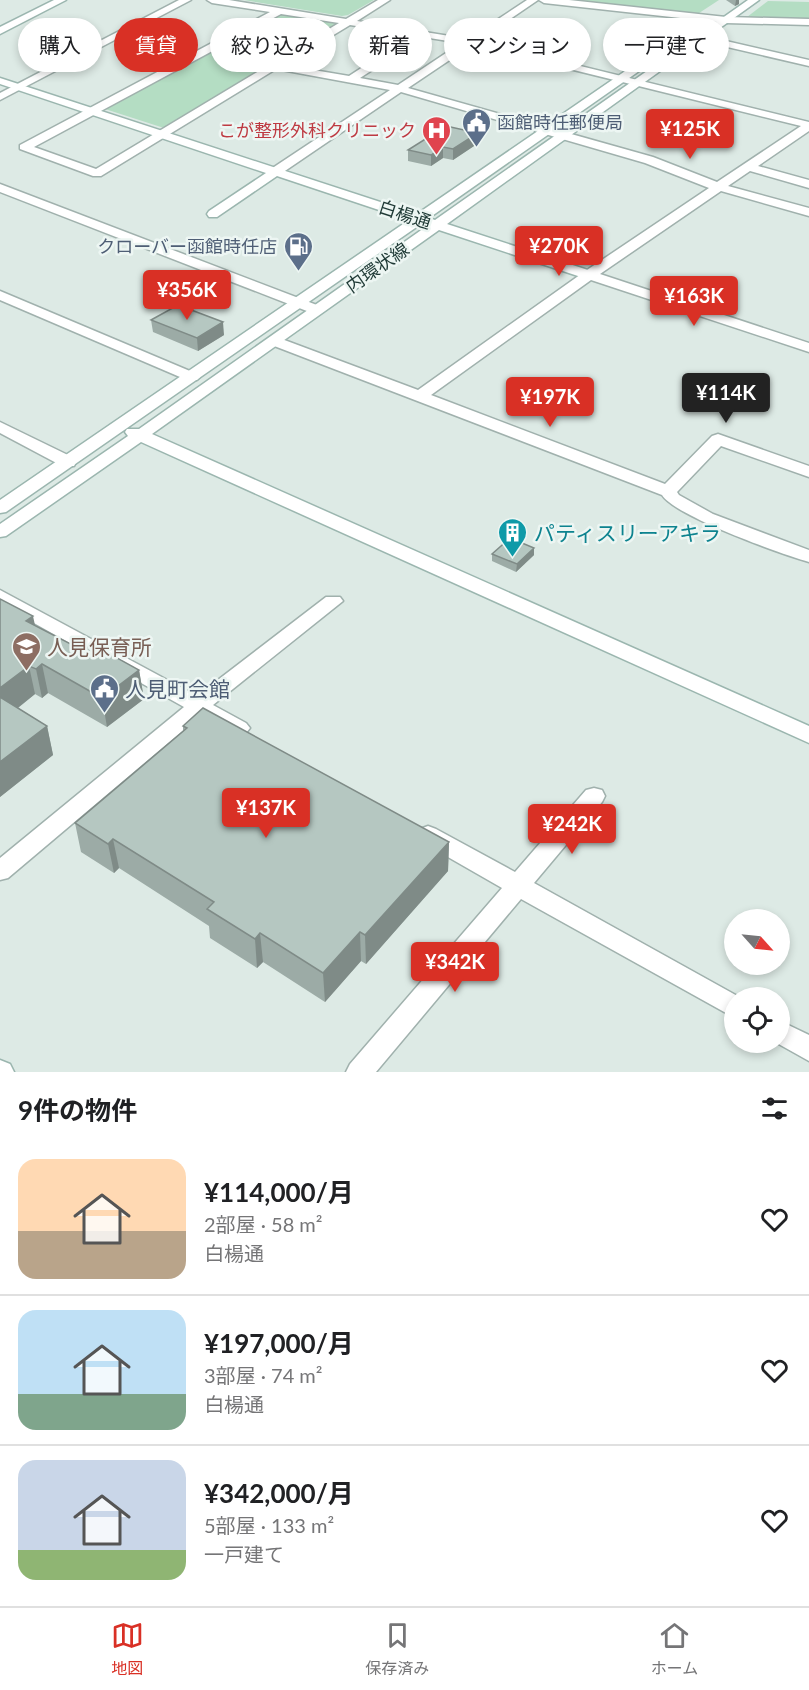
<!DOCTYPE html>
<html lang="ja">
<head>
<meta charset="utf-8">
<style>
  :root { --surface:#fff; --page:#f6f6f6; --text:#202124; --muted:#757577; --line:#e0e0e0; --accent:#d93025 }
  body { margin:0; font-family:Lato,"Noto Sans JP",sans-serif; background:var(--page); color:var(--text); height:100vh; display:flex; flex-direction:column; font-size:22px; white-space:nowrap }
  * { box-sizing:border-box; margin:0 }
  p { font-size:20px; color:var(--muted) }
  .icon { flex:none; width:33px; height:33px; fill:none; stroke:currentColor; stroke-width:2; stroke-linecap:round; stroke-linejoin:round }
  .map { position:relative; height:1072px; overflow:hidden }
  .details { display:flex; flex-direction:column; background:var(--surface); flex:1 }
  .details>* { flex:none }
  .top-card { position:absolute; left:18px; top:18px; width:774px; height:54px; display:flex; gap:12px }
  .needle { width:39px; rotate:117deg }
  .tools { position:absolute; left:724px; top:909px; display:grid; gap:12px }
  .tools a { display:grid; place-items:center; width:66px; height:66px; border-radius:50%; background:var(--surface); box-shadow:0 3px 9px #0003; font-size:30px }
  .price { position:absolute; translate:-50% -51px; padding:0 14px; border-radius:6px; background:var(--accent); color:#fff; font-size:20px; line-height:39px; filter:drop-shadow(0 2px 3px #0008) }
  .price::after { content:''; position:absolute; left:50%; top:36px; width:18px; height:14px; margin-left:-9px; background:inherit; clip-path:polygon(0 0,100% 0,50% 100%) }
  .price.on { background:#222; color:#fff }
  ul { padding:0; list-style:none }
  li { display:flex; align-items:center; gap:18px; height:150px; padding:0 18px }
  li+li { border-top:2px solid var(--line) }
  li span { display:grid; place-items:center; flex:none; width:168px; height:120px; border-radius:18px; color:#555 }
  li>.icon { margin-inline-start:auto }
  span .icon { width:72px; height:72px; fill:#fffc; stroke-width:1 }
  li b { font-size:26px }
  h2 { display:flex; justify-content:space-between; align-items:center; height:72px; padding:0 18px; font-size:26px }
  .pill { padding:0 21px; border-radius:27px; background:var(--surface); box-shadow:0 3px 9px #0003; font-size:21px; line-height:54px }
  .pill.on { background:var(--accent); color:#fff }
  .dock { display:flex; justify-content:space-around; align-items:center; height:84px; border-top:2px solid var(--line); background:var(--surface); font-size:16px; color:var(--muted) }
  .dock a { display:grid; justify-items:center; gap:3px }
  .dock .on { color:var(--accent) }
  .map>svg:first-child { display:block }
  .green { fill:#b4ddc3 }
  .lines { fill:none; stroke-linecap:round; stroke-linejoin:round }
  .street-casing { stroke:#a0b1ad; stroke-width:3 }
  .secondary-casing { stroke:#9bb6af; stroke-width:3 }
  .street { fill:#fff; fill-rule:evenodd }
  .secondary { fill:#fff; fill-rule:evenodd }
  .wall { fill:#9caba6 }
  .shaded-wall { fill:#7f8b87 }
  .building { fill:#b5c7c1; stroke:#7f8b87; stroke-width:1.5 }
  .labels { text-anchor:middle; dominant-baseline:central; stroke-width:5; stroke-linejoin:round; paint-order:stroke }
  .far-service-label { font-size:18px; fill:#4e5e75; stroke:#edf6f3; text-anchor:start }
  .far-health-label { font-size:18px; fill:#be3a42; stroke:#edf6f3; text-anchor:end }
  .far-street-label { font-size:18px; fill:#1e3935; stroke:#edf6f3 }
  .culture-label { font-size:21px; fill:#0d838f; stroke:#edf6f3; text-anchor:start }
  .education-label { font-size:21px; fill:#785e54; stroke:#edf6f3; text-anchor:start }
  .service-label { font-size:21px; fill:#4e5e75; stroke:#edf6f3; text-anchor:start }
</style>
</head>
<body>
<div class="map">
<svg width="809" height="1072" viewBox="0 0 809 1072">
  <rect width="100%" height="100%" fill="#ddeae5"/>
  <!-- green -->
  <g class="green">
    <polygon points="244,0 374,0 348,15 342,16"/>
    <polygon points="561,0 719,0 696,15"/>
    <polygon points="768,1 809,2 809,20 747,17"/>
    <polygon points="282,14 342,24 164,128 105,109"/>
  </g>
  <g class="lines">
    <defs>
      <g id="street">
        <polygon points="179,0 191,0 0,100 0,93"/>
        <path d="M 207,0 L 229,0 L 346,19 L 378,0 L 390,0 L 357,21 L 468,39 L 527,0 L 538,0 L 478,41 L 809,122 L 809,131 L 758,166 L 809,180 L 809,188 L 750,171 L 728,186 L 809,208 L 809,216 L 721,191 L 600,274 L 809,343 L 809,352 L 591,280 L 431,395 L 665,484 L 712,436 L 718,434 L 809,466 L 809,477 L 721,446 L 677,492 L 679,495 L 713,514 L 809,550 L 809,562 C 781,554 675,516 662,495 L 269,344 L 267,341 L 269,338 L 279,338 L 418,390 L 584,272 L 709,188 L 645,163 L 401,92 L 279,175 L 271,175 L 271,169 L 390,90 L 276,69 L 101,176 L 93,176 L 20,149 L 20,145 L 270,12 L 212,3 ZM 281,14 L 339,23 L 96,169 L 34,147 ZM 350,25 L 412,35 L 349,76 L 284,65 ZM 423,37 L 461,43 L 398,85 L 360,78 ZM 472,45 L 801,126 L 717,182 L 653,157 L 408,88 Z"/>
        <polygon points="539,0 569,0 726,17 809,19 809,25 726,23 544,3"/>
        <polygon points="700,35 809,60 809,66 697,40 697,36"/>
        <polygon points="0,184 322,307 324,310 317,314 312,313 0,192"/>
        <polygon points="0,291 197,374 200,377 197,380 187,380 0,300"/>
        <polygon points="0,422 74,458 76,462 74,466 62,466 0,433"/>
        <path d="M 0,590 L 197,696 L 326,597 L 340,597 L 343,601 L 213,705 L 246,723 L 250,728 L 246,733 C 231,738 214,723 200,716 L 8,878 L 0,880 L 0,858 L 184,707 L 0,604 Z"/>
        <polygon points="594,788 602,790 605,796 602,802 534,883 741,998 735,998 735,1018 521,899 376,1072 346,1072 350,1064 502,888 420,841 417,835 420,829 428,826 436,829 515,872 586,790"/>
        <polygon points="780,1021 809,1035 809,1061 775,1042 780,1042"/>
      </g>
      <g id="secondary">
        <polygon points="54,0 66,0 0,34 0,27"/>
        <polygon points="748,0 759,0 447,224 594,272 596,275 594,278 584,278 439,230 152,434 809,726 809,743 141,442 6,536 0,537 0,524 128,436 125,432 127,429 139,429 427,226 421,224 6,512 0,513 0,500 409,220 277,176 217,217 209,217 207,214 209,211 266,173 0,84 0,78 417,214 634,65 642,65 642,69 429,218 435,220"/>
        <polygon points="0,1060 10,1064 14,1072 0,1072"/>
      </g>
    </defs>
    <!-- street casing -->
    <use href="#street" class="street-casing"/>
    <!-- secondary casing -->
    <use href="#secondary" class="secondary-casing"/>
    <!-- street -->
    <use href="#street" class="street"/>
    <!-- secondary -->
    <use href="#secondary" class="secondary"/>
  </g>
  <!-- wall -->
  <g class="wall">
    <polygon points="726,0 739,0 739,4 735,6"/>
    <polygon points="477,144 453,160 443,158 431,166 408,161 408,150"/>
    <polygon points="151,320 224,335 198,351 153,332"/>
    <polygon points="492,554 534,555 516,572 492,561"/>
    <polygon points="0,599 35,626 82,650 139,670 144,699 107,727 48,693 42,698 35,694 18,708 47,726 53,755 0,797"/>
    <polygon points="183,726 449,842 448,871 366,964 361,961 325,1002 263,962 257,968 210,938 209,926 119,868 114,873 81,852 75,823 183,732"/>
  </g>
  <!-- shaded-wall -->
  <g class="shaded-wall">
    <polygon points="736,0 739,0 739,4 735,6"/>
    <polygon points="478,133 477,144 453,160 453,149"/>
    <polygon points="443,147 443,158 431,166 431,155"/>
    <polygon points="223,322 224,335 198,351 197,338"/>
    <polygon points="534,548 534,555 516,572 517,564"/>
    <polygon points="33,616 39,644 26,621"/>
    <polygon points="42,664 48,693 42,698 36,669"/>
    <polygon points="29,666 35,694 0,722 0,688"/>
    <polygon points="139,670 144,699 107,727 102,698"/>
    <polygon points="47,726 53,755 0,797 0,762"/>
    <polygon points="113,839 119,868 114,873 108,844"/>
    <polygon points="449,842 448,871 366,964 365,935"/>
    <polygon points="360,932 361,961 325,1002 323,973"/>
    <polygon points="260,933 263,962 257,968 255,939"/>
  </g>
  <!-- building -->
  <g class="building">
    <polygon points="446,126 478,133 453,149 443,147 431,155 408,150"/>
    <polygon points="178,305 223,322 197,338 151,320"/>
    <polygon points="510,538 534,548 517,564 492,554"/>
    <polygon points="0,599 33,616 26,621 82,650 92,644 139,670 102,698 42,664 36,669 29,666 0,688"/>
    <polygon points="0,697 47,726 0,762"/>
    <polygon points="203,708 449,842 365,935 360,932 323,973 260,933 255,939 207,909 214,902 113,839 108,844 75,823 187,728 183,726"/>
  </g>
  <!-- icons -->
  <defs>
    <symbol id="civic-pin" viewBox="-11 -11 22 30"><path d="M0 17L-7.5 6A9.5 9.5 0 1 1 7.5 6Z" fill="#5c6f8a" stroke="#edf6f3"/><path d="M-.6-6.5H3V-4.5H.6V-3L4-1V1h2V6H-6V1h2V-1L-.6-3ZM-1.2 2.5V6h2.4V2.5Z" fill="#fff"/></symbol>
    <symbol id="hospital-pin" viewBox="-11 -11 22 30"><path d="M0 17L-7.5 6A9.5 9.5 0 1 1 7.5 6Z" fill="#e0444e" stroke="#edf6f3"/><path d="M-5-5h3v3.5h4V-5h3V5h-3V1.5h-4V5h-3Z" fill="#fff"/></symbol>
    <symbol id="fuel-pin" viewBox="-11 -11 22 30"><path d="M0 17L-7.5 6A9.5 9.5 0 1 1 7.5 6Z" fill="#5c6f8a" stroke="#edf6f3"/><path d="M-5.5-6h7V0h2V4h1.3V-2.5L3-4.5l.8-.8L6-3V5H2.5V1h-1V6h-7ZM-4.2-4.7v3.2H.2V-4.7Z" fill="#fff"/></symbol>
    <symbol id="building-pin" viewBox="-11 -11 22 30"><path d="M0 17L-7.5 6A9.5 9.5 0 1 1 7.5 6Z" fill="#0f9aa8" stroke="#edf6f3"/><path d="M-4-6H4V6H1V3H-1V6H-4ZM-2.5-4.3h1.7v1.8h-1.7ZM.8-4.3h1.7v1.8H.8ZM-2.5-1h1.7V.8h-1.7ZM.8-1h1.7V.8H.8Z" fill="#fff"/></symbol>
    <symbol id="school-pin" viewBox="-11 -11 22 30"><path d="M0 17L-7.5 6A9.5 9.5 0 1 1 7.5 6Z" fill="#8d6e63" stroke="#edf6f3"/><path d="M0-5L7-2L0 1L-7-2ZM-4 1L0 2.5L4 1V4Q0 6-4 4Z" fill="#fff"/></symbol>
  </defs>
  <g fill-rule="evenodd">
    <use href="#civic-pin" x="460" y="106" width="33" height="45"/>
    <use href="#hospital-pin" x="420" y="114" width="33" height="45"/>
    <use href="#fuel-pin" x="282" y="230" width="33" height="45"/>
    <use href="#building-pin" x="496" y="516" width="33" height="45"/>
    <use href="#school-pin" x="10" y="630" width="33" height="45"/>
    <use href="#civic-pin" x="88" y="672" width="33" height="45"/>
  </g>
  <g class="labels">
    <!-- far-service labels -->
    <g class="far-service-label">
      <text x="497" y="122">函館時任郵便局</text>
      <text x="277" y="246" text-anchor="end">クローバー函館時任店</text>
    </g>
    <!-- far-health labels -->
    <g class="far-health-label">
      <text x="416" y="130">こが整形外科クリニック</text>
    </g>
    <!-- far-street labels -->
    <g class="far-street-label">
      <text transform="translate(405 214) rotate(18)">白楊通</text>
      <text transform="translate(377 267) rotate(-35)">内環状線</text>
    </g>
    <!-- culture labels -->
    <g class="culture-label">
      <text x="534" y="532">パティスリーアキラ</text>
    </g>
    <!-- education labels -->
    <g class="education-label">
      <text x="47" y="646">人見保育所</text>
    </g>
    <!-- service labels -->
    <g class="service-label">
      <text x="125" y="688">人見町会館</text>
    </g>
  </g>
</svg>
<div class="tools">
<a><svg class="needle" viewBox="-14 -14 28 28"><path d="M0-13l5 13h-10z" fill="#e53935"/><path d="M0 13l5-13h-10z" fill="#757577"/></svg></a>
<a><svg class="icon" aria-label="locate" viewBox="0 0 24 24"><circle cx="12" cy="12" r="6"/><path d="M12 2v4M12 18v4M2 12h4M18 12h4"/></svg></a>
</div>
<b class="price" style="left:690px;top:160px">¥125K</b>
<b class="price" style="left:559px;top:277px">¥270K</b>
<b class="price" style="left:187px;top:321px">¥356K</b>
<b class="price" style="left:694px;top:327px">¥163K</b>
<b class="price on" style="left:726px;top:424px">¥114K</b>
<b class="price" style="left:550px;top:428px">¥197K</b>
<b class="price" style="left:266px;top:839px">¥137K</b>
<b class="price" style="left:572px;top:855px">¥242K</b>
<b class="price" style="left:455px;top:993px">¥342K</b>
<div class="top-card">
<a class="pill">購入</a>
<a class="pill on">賃貸</a>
<a class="pill">絞り込み</a>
<a class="pill">新着</a>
<a class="pill">マンション</a>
<a class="pill">一戸建て</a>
</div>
</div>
<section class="details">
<h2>9件の物件<svg class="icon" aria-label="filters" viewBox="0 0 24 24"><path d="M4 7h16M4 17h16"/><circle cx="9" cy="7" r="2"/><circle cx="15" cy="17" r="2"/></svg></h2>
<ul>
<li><span style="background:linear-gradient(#ffd9b3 60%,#b9a48a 0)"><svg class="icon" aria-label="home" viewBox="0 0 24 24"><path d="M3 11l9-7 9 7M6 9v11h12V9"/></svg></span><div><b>¥114,000/月</b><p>2部屋 · 58 m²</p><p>白楊通</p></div><svg class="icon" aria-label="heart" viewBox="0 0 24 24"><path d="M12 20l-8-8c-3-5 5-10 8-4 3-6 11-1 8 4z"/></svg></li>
<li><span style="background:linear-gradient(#bfe0f5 70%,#7fa58c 0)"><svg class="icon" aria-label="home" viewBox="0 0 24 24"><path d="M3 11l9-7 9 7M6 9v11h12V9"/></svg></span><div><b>¥197,000/月</b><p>3部屋 · 74 m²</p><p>白楊通</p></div><svg class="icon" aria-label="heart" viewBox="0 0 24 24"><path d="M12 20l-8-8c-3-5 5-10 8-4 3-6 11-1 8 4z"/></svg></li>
<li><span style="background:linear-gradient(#c9d6e8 75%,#8fb573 0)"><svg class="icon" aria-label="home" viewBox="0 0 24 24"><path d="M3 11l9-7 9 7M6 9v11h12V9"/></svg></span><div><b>¥342,000/月</b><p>5部屋 · 133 m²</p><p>一戸建て</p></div><svg class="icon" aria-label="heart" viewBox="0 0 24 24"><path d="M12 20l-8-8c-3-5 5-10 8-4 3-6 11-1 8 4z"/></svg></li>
</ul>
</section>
<nav class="dock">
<a class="on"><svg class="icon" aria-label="map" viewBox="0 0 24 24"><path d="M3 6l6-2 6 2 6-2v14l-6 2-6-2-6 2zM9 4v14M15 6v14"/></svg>地図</a>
<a><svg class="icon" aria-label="saved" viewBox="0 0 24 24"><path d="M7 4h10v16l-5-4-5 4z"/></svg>保存済み</a>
<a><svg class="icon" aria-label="home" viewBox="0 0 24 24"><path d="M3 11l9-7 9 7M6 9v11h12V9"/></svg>ホーム</a>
</nav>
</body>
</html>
